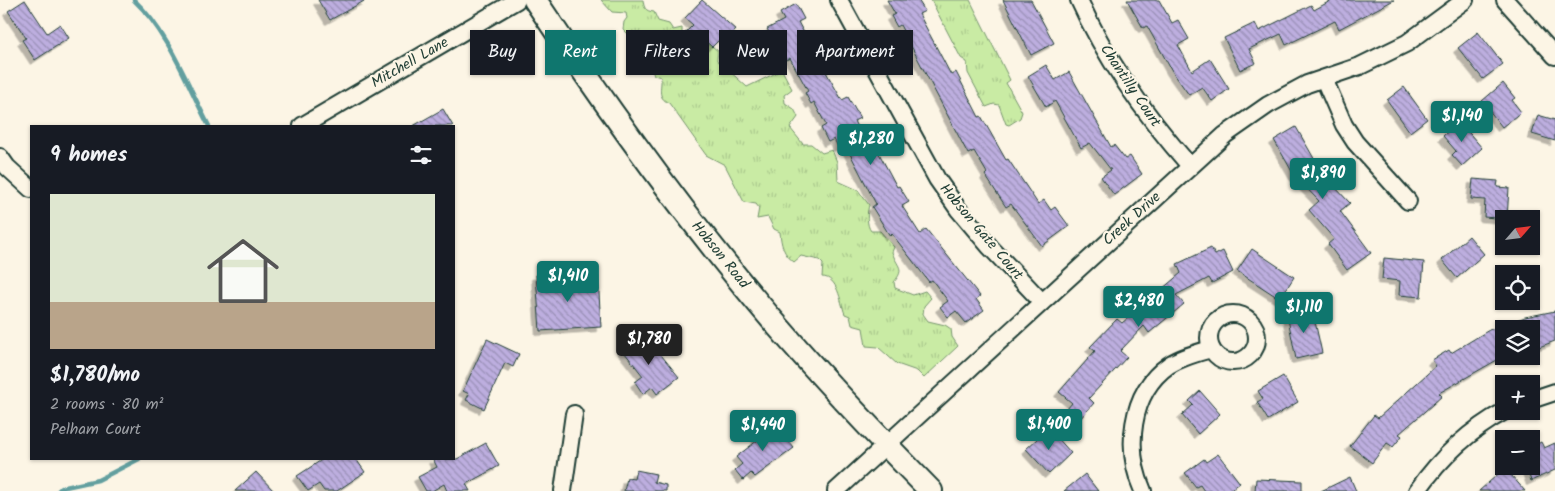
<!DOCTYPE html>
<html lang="en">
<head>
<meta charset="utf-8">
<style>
  :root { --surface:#171b24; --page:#20242c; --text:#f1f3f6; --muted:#9ea1a6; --accent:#0f766e }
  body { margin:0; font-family:Kalam,sans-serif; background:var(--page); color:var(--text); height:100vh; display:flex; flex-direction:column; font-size:19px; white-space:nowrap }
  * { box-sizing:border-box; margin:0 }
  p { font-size:16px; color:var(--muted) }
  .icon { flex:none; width:28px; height:28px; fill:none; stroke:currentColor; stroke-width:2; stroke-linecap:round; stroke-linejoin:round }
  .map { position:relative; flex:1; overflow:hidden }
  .drawer { position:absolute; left:30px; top:125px; width:425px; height:335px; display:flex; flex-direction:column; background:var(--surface); border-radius:0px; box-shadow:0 1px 4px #0004 }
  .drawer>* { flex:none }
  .guide { position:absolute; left:470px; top:30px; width:475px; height:45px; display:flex; gap:10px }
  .needle { width:32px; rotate:62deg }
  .controls { position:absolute; left:1495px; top:210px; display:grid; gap:10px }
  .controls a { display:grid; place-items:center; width:45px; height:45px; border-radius:0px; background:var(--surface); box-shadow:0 1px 4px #0004; font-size:25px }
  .price { position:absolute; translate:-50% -42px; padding:0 11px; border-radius:5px; background:var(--accent); color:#fff; font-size:16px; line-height:32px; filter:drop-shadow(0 1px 2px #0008) }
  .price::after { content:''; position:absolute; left:50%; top:30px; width:15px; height:11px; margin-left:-8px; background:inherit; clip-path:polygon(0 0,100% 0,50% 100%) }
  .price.selected { background:#222; color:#fff }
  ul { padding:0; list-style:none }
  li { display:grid; align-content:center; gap:10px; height:265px; padding:0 20px }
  li span { display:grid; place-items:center; height:155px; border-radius:0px; color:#555 }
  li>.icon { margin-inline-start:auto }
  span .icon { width:90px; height:90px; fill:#fffc; stroke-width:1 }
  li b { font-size:21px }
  h2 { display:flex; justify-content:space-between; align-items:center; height:60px; padding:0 20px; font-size:21px }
  .tag { padding:0 18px; border-radius:0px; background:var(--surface); box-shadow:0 1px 4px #0004; font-size:18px; line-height:45px }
  .tag.selected { background:var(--accent); color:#fff }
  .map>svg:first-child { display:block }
  .grass { fill:url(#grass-tufts); stroke:#74946c }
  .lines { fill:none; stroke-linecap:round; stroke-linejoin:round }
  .stream { stroke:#629f9f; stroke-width:4.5 }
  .building { fill:url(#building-back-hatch); stroke:#1f3d34; filter:url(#shadow) }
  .minor-casing { stroke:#1f3d34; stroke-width:20 }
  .secondary-casing { stroke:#1f3d34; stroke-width:26 }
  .minor { stroke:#fcf5e5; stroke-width:16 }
  .secondary { stroke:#fcf5e5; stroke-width:22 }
  .labels { text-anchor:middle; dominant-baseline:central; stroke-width:4.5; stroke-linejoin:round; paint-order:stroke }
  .street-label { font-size:15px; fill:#1f3d34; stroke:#fcf5e5 }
</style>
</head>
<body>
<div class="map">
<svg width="1555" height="491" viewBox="0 0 1555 491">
  <defs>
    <pattern id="grass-tufts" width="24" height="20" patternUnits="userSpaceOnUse" patternTransform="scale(1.25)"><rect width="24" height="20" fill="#c9eba4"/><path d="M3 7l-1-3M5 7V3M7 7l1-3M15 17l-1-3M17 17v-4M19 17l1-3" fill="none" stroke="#acca8e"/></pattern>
    <pattern id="building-back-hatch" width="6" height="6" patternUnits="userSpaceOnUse" patternTransform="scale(1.25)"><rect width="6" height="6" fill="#bdaedf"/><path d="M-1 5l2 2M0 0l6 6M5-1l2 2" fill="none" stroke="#998fb6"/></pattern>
    <filter id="shadow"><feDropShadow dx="-4.5" dy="4.5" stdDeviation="0" flood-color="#0004"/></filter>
  </defs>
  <rect width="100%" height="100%" fill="#fcf5e5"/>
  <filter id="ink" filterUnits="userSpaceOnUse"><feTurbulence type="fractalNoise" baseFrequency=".02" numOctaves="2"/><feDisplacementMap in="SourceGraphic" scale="10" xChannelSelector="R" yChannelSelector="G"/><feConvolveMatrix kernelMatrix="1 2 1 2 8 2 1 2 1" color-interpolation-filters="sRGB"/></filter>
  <g filter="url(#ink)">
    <!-- grass -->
    <g class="grass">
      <path d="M 601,0 L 643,0 C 644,8 645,11 654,12 L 658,21 L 669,24 L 673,30 L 682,28 L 682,38 L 688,43 L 697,47 L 703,39 L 718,51 L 717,60 L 747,87 L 782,70 L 792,89 L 784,95 L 785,103 L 794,109 L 798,117 L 790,128 L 803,144 L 811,144 L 822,153 L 832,150 L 837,162 L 838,181 L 858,190 L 869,205 C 867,212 866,225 871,231 L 880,231 L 894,247 L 892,252 C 897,267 906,268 894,282 L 895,288 L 913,295 L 925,291 L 931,298 L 924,306 L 923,314 L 928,321 L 945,325 L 951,329 L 952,337 L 958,346 L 924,378 L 917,371 L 897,364 L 878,347 L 866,346 L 863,328 L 852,325 L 850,316 L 845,314 C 840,301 838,277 822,277 L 823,264 L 819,260 L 801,256 L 794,262 C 783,254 781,244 780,232 L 774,229 L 768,217 L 757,219 L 759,208 L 756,204 L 744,202 L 725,165 L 706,155 L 669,103 C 656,97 662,88 661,77 L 654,75 L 652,71 L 662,52 C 658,33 643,36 628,34 L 623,29 L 624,22 L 627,18 L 626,13 L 612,12 Z"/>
      <polygon points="931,0 970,0 1010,80 1006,83 1022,112 1020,118 1009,125 1006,124 999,105 994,104 986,107 968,73 967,62 961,58"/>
    </g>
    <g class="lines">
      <!-- stream -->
      <g class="stream">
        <path d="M 134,0 C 169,33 187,84 209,126"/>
        <polyline points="58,491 61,488 98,480 139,459"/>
      </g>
    </g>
    <!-- building -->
    <g class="building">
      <polygon points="25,0 47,33 60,24 69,38 35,60 22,40 26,38 8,11"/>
      <polygon points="318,0 366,0 330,20"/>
      <polygon points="702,0 736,30 726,41 722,37 712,47 699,35 694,41 685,33 693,25 685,18"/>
      <polygon points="887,0 918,0 925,11 919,14 951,75 956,72 979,117 981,116 1006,160 1008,159 1038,204 1044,200 1051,210 1055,207 1069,226 1042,246 1011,204 1006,207 985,175 987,173 974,151 968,154 900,25 897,27 891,16 895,14"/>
      <polygon points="1003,0 1031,0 1054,43 1031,55"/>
      <polygon points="1127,0 1159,0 1172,23 1178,20 1189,39 1178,45 1192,71 1210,59 1229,89 1212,101 1202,87 1189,95 1172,71 1147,26 1143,28"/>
      <polygon points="1332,0 1394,0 1339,29 1335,21 1286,45 1281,34 1249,49 1256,63 1240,70 1224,38 1255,23 1259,31 1311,5 1314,10"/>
      <polygon points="796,4 804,19 798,22 816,54 823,50 833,68 826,72 842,100 848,97 860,118 854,121 866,145 873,142 897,187 899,186 909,202 902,206 920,234 926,229 980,296 976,299 984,310 966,323 956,311 948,317 940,307 948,301 932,280 929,282 892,234 890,236 872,207 876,204 845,144 838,147 834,139 828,142 821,128 826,125 814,102 811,104 805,93 808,91 790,58 786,60 777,45 768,50 761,38 770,34 767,29 784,20 780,13"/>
      <polygon points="1478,32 1503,64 1483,79 1458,48"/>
      <polygon points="1046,65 1055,80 1069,72 1111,147 1114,145 1125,159 1130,156 1142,174 1114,195 1101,177 1111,170 1090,143 1081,148 1055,101 1046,107 1028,76"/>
      <polygon points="1503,83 1515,98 1512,100 1521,112 1502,127 1482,101"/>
      <polygon points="1404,87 1427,119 1410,132 1387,100"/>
      <polygon points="443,109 453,126 413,126"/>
      <polygon points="1538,115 1555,120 1555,141 1532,134"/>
      <polygon points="1459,121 1482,148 1462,166 1452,155 1456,151 1443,136"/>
      <polygon points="1296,127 1316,162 1311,165 1331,189 1334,186 1350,203 1340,211 1371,253 1347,270 1328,244 1334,239 1309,210 1319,201 1294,175 1274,140"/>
      <polygon points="1473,179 1498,181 1497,187 1509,188 1507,219 1484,217 1485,200 1471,199"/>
      <polygon points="1469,236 1484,254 1457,278 1442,260"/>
      <polygon points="1211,248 1215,255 1223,251 1233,272 1212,283 1209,278 1176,295 1184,304 1149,333 1144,326 1120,351 1127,357 1089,398 1094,403 1079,420 1067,409 1072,403 1059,392 1095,351 1090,347 1117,319 1122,323 1181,273 1177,264"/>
      <polygon points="1252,249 1294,277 1280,299 1237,271"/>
      <polygon points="1384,258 1424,262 1421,297 1399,295 1400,281 1382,279"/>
      <polygon points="552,274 552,279 598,276 601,327 540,331 536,275"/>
      <polygon points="1312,308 1322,353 1296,359 1287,314"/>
      <polygon points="1555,311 1555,341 1531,350 1531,329 1504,329 1504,356 1439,393 1442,396 1399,434 1402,436 1393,447 1387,443 1372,463 1350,446 1374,415 1378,418 1436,366 1432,360 1449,350 1451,353 1489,330 1525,317"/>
      <polygon points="638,334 653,354 657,350 679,377 657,394 652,387 643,394 635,382 643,376 621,348"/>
      <polygon points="487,339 519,354 513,367 505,363 484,409 466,400 469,394 463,391"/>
      <polygon points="1283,376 1298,402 1268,420 1257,402 1263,399 1258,391"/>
      <polygon points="1200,391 1220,414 1198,434 1182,415 1193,405 1189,401"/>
      <polygon points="767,423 774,432 779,429 794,448 755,477 751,473 743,480 735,470 742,464 736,457 758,440 754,434"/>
      <polygon points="1049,428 1071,453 1049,474 1026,449"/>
      <polygon points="1541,442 1544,448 1555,443 1555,470 1531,481 1526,466 1531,466 1531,447"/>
      <polygon points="486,443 499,466 466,484 470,491 447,491 444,484 432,491 426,491 418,477 437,467 433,459 457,459"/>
      <polygon points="1218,454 1240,483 1229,491 1204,491 1200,485 1196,487 1185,473 1204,459 1206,462"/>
      <polygon points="323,459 356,459 365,472 337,491 324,491 319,484 308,491 297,476"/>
      <polygon points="1505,468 1525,491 1479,491"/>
      <polygon points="636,470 656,474 654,482 666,485 666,491 624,491 627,478 634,479"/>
      <polygon points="256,472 274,491 235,491"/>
      <polygon points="1085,474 1098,491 1064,491"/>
      <polygon points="1350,477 1356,491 1321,491"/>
      <polygon points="1256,479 1302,481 1302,491 1255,491"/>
    </g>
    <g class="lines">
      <defs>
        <g id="minor">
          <polyline points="839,0 937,179 958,209 990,247 1042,302"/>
          <path d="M 1079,0 C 1107,62 1146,116 1190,166"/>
          <polyline points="1505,0 1555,56"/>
          <polyline points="1324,79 1344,125 1355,142 1408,201"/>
          <polyline points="302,126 517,0"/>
          <polyline points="0,157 7,167 31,189"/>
          <circle cx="1233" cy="338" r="24"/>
          <polyline points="1531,400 1555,392"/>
          <polyline points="563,491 574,414"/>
          <polyline points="836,491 1225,135 1268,105 1307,84 1360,66 1407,43 1465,0"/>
          <path d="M 1143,491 C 1125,451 1129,393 1169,365 C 1181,357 1197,353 1211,349"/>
          <path d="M 1417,491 C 1441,457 1468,431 1505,411"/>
        </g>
        <path id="secondary" d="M 535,0 C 609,111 687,220 774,322 C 824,380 877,436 931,491"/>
      </defs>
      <!-- minor casing -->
      <use href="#minor" class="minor-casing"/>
      <!-- secondary casing -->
      <use href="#secondary" class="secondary-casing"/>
      <!-- minor -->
      <use href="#minor" class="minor"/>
      <!-- secondary -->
      <use href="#secondary" class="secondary"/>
    </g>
  </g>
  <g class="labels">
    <!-- street labels -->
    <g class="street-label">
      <text transform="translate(410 63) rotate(-30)">Mitchell Lane</text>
      <text transform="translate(1130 86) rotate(56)">Chantilly Court</text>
      <text transform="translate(1132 219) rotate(-42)">Creek Drive</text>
      <text transform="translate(981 232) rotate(50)">Hobson Gate Court</text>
      <text transform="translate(720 255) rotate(51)">Hobson Road</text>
    </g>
  </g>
</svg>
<div class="controls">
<a><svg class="needle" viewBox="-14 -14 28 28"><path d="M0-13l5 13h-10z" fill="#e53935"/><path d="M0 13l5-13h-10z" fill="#9ea1a6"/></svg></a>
<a><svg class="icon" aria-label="locate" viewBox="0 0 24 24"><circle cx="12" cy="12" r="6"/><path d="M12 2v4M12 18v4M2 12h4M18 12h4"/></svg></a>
<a><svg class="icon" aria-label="layers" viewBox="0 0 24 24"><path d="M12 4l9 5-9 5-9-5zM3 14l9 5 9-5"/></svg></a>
<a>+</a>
<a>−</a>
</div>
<b class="price" style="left:1462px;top:143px">$1,140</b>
<b class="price" style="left:871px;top:166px">$1,280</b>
<b class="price" style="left:1323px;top:200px">$1,890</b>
<b class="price" style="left:568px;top:303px">$1,410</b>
<b class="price" style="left:1139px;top:328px">$2,480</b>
<b class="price" style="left:1304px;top:334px">$1,110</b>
<b class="price selected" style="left:649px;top:366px">$1,780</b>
<b class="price" style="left:1049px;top:451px">$1,400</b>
<b class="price" style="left:763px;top:452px">$1,440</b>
<div class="guide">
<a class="tag">Buy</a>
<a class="tag selected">Rent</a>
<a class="tag">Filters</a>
<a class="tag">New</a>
<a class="tag">Apartment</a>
</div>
<section class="drawer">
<h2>9 homes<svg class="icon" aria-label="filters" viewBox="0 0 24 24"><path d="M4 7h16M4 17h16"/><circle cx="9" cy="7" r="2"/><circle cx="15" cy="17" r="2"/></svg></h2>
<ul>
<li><span style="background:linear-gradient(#dfe7d0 70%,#b9a48a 0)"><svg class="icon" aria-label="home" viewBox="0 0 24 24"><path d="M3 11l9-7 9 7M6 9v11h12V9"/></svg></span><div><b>$1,780/mo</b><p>2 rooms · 80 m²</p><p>Pelham Court</p></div></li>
</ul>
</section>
</div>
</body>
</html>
